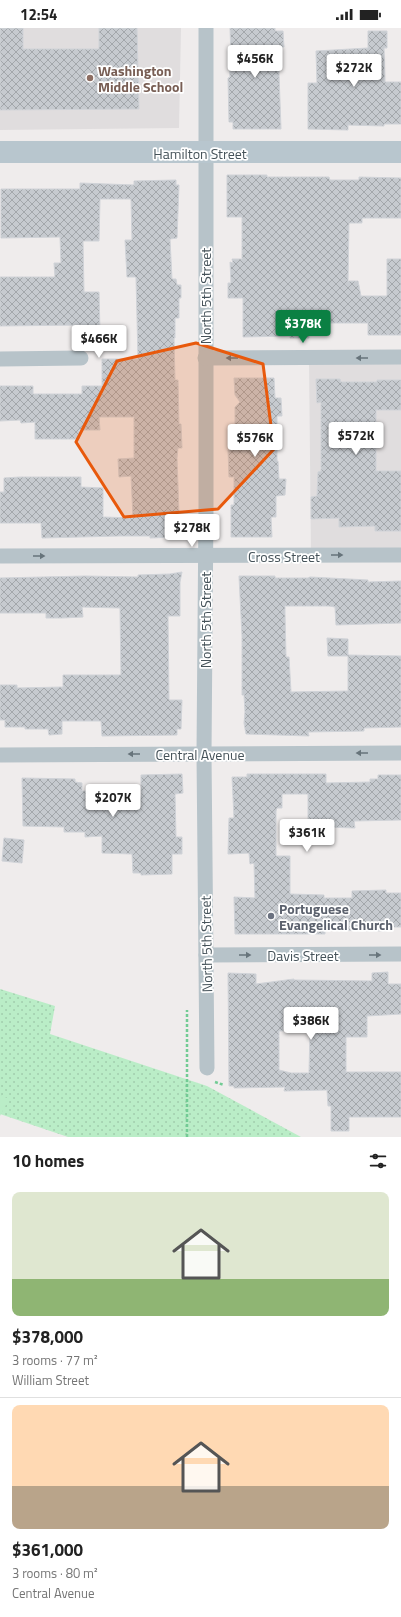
<!DOCTYPE html>
<html lang="en">
<head>
<meta charset="utf-8">
<style>
  :root { --surface:#fff; --page:#f6f6f6; --text:#222; --muted:#767676; --line:#e0e0e0; --accent:#0b8043 }
  body { margin:0; font-family:"Titillium Web",sans-serif; background:var(--page); color:var(--text); height:100vh; display:flex; flex-direction:column; font-size:15px; white-space:nowrap }
  * { box-sizing:border-box; margin:0 }
  p { font-size:13px; color:var(--muted) }
  .icon { flex:none; width:22px; height:22px; fill:none; stroke:currentColor; stroke-width:2; stroke-linecap:round; stroke-linejoin:round }
  .map { position:relative; height:1109px; overflow:hidden }
  .side { display:flex; flex-direction:column; background:var(--surface); flex:1 }
  .side>* { flex:none }
  .price { position:absolute; translate:-50% -34px; padding:0 9px; border-radius:4px; background:#fff; color:#222; font-size:13px; line-height:26px; filter:drop-shadow(0 1px 2px #0008) }
  .price::after { content:''; position:absolute; left:50%; top:24px; width:12px; height:9px; margin-left:-6px; background:inherit; clip-path:polygon(0 0,100% 0,50% 100%) }
  .price.current { background:var(--accent); color:#fff }
  ul { padding:0; list-style:none }
  li { display:grid; align-content:center; gap:8px; height:212px; padding:0 12px }
  li+li { border-top:1px solid var(--line) }
  li span { display:grid; place-items:center; height:124px; border-radius:8px; color:#555 }
  li>.icon { margin-inline-start:auto }
  span .icon { width:72px; height:72px; fill:#fffc; stroke-width:1 }
  li b { font-size:17px }
  h2 { display:flex; justify-content:space-between; align-items:center; height:48px; padding:0 12px; font-size:17px }
  .status { display:flex; justify-content:space-between; align-items:center; height:28px; padding:0 20px; background:var(--surface); direction:ltr }
  .status svg { height:11px; fill:currentColor }
  .map>svg:first-child { display:block }
  .education { fill:#e0ddde }
  .grass { fill:url(#grass-dots) }
  .park { fill:url(#park-crowns) }
  .building { fill:url(#building-cross-hatch); stroke:#d0d3d8; fill-rule:evenodd }
  .lines { fill:none; stroke-linecap:round; stroke-linejoin:round }
  .path { stroke:#72cb94; stroke-width:2.5; stroke-dasharray:3 2; stroke-linecap:butt }
  .street { stroke:#b7c3c9; stroke-width:15 }
  .secondary { stroke:#b8c6ce; stroke-width:22 }
  .oneway { fill:#67747b }
  .marked { fill:#e8590c; fill-opacity:0.2; stroke:#e8590c; stroke-width:3; stroke-linejoin:round }
  .education-dot { fill:#8d6e63; stroke:#fff; stroke-width:1.5 }
  .worship-dot { fill:#6b7280; stroke:#fff; stroke-width:1.5 }
  .labels { text-anchor:middle; dominant-baseline:central; stroke-width:3.5; stroke-linejoin:round; paint-order:stroke }
  .education-label { font-size:14px; font-weight:bold; fill:#785e54; stroke:#fff; text-anchor:start }
  .street-label { font-size:14px; fill:#455259; stroke:#fff }
  .worship-label { font-size:14px; font-weight:bold; fill:#5b616d; stroke:#fff; text-anchor:start }
</style>
</head>
<body>
<div class="status"><b>12:54</b><svg viewBox="0 0 49 12"><path d="M0 12V9h3v3zM5 12V6h3v6zM10 12V3h3v9zM15 12V0h3v12zM26 1h20v11H26zM47 4h2v5h-2z"/></svg></div>
<div class="map">
<svg width="401" height="1109" viewBox="0 0 401 1109">
  <defs>
    <pattern id="grass-dots" width="8" height="8" patternUnits="userSpaceOnUse"><rect width="8" height="8" fill="#baedc7"/><path d="M2 2h.1M6 6h.1" fill="none" stroke="#a1cdad" stroke-width="1.8" stroke-linecap="round"/></pattern>
    <pattern id="park-crowns" width="20" height="18" patternUnits="userSpaceOnUse"><rect width="20" height="18" fill="#baedc7"/><path d="M2 6a3 3 0 1 1 6 0M12 15a3 3 0 1 1 6 0" fill="none" stroke="#a1cdad"/></pattern>
    <pattern id="building-cross-hatch" width="8" height="8" patternUnits="userSpaceOnUse"><rect width="8" height="8" fill="#c6cacf"/><path d="M0 0l8 8M0 8l8-8" fill="none" stroke="#a3a7ab"/></pattern>
  </defs>
  <rect width="100%" height="100%" fill="#efecec"/>
  <!-- education -->
  <g class="education">
    <polygon points="0,0 181,0 179,100 0,102"/>
    <polygon points="401,329 401,525 311,528 309,330"/>
  </g>
  <!-- grass -->
  <polygon class="grass" points="0,961 55,978 50,1006 207,1058 301,1109 68,1109 0,1086"/>
  <!-- park -->
  <polygon class="park" points="0,1067 9,1071 0,1088"/>
  <!-- building -->
  <g class="building">
    <polygon points="0,0 23,0 23,21 99,21 99,0 137,0 139,81 0,82"/>
    <polygon points="230,0 275,0 275,3 283,3 284,19 278,19 281,101 233,101 233,94 229,94 228,50 230,49 229,30 231,30"/>
    <polygon points="368,3 387,3 387,20 384,20 385,54 401,54 401,96 384,96 384,98 348,97 348,102 308,101 308,55 317,55 316,23 368,20"/>
    <polygon points="227,147 267,147 267,149 329,149 330,152 359,152 359,149 401,150 401,190 362,190 362,195 349,195 348,253 358,253 361,268 387,268 387,231 401,231 401,307 368,307 368,295 308,295 309,310 290,310 290,308 243,309 243,270 228,270 228,255 231,255 230,234 233,235 232,231 242,231 242,189 227,189"/>
    <polygon points="176,152 176,157 179,157 177,210 170,211 172,251 176,251 177,257 181,257 181,270 179,270 179,290 175,290 175,310 174,310 175,352 178,352 179,396 181,396 182,420 178,420 177,430 179,485 177,485 177,509 150,510 150,508 119,508 42,510 41,495 0,495 0,464 4,464 4,450 20,449 81,449 81,459 103,460 103,489 133,490 131,448 119,449 118,431 134,430 134,389 99,389 100,402 79,402 79,411 35,411 35,394 21,395 20,392 0,393 0,358 33,358 33,366 82,366 82,358 102,358 102,331 138,331 136,249 127,249 125,212 132,212 131,171 100,171 99,213 83,213 84,264 99,264 100,304 82,304 82,297 0,298 0,249 55,249 54,235 61,235 60,209 1,210 1,161 80,161 80,155 134,157 134,153"/>
    <polygon points="234,350 274,350 275,370 281,370 282,388 277,388 277,433 278,433 279,451 286,451 285,467 276,468 276,489 271,489 272,509 231,509 231,477 234,477 234,449 229,449 228,422 231,422 231,398 235,398 235,379 240,374 235,367"/>
    <polygon points="316,351 340,351 341,354 377,354 377,352 401,352 401,382 376,382 376,443 401,443 401,503 375,503 375,498 339,499 339,490 311,491 311,469 317,468 318,444 321,443 321,374 317,375"/>
    <polygon points="182,544 180,554 180,588 168,588 169,672 182,672 181,701 177,701 177,707 102,708 101,693 62,693 62,706 49,707 48,701 25,701 25,699 5,699 5,692 0,692 0,657 17,657 17,660 63,659 63,647 121,647 120,580 82,579 83,589 62,590 46,590 46,585 0,585 0,550 85,548 138,549 138,547 170,546"/>
    <polygon points="239,548 275,548 275,550 308,550 310,549 368,552 368,554 401,553 401,595 336,597 335,579 329,578 285,578 285,586 286,629 289,629 291,664 348,663 348,628 328,628 327,610 348,611 348,627 401,628 401,699 364,700 364,703 308,704 309,708 246,706 244,695 245,684 244,667 242,667 242,608"/>
    <polygon points="182,746 183,765 175,766 176,809 182,809 182,826 172,826 172,846 141,847 141,845 133,845 132,826 102,825 102,808 85,809 85,804 64,804 64,799 23,798 22,750 75,751 75,754 82,755 82,763 99,763 100,769 139,769 141,768 141,747"/>
    <polygon points="247,746 326,746 326,755 370,754 370,751 378,751 378,747 401,747 401,792 354,793 355,800 326,799 326,801 308,802 308,766 282,766 282,780 277,780 276,783 276,828 290,828 290,866 324,867 324,870 352,870 352,863 386,862 386,865 401,865 401,899 387,899 387,903 325,902 325,906 235,906 234,869 255,870 254,835 250,836 249,825 228,826 229,790 234,790 232,749 247,749"/>
    <polygon points="4,810 24,812 22,835 2,833"/>
    <path d="M 388,944 L 388,956 L 401,956 L 401,986 L 367,988 L 367,1009 L 346,1009 L 346,1044 L 401,1044 L 401,1089 L 349,1089 L 349,1103 L 331,1103 L 331,1078 L 328,1078 L 327,1062 L 284,1063 L 285,1059 L 234,1060 L 234,1058 L 229,1058 L 228,945 L 256,946 L 256,956 L 294,951 L 294,952 L 372,953 L 372,945 ZM 310,1002 L 309,1045 L 291,1045 L 279,1042 L 279,1003 Z"/>
  </g>
  <g class="lines">
    <!-- path -->
    <g class="path">
      <polyline points="215,1054 224,1057"/>
      <polyline points="187,1109 187,982"/>
    </g>
    <!-- street -->
    <g class="street">
      <polyline points="206,0 206,479 204,726 207,1040"/>
      <polyline points="205,330 401,329"/>
      <polyline points="0,331 81,330"/>
      <polyline points="0,528 401,527"/>
      <polyline points="0,727 401,725"/>
      <polyline points="206,927 401,926"/>
    </g>
    <!-- secondary -->
    <polyline class="secondary" points="0,124 401,124"/>
  </g>
  <!-- one-way arrows -->
  <defs><path id="oneway-solid" d="M-6-.8H1V-3.2L6.5 0L1 3.2V.8H-6Z"/></defs>
  <g class="oneway">
    <use href="#oneway-solid" transform="translate(232 330) rotate(180)"/>
    <use href="#oneway-solid" transform="translate(362 330) rotate(180)"/>
    <use href="#oneway-solid" transform="translate(337 527)"/>
    <use href="#oneway-solid" transform="translate(39 528)"/>
    <use href="#oneway-solid" transform="translate(362 725) rotate(180)"/>
    <use href="#oneway-solid" transform="translate(134 726) rotate(180)"/>
    <use href="#oneway-solid" transform="translate(245 927)"/>
    <use href="#oneway-solid" transform="translate(375 927)"/>
  </g>
  <!-- marked area -->
  <path class="marked" d="M 196,315 L 263,336 L 274,421 L 218,481 L 124,489 L 76,414 L 117,333 Z"/>
  <!-- markers -->
  <circle class="education-dot" cx="90" cy="50" r="4"/>
  <circle class="worship-dot" cx="271" cy="888" r="4"/>
  <g class="labels">
    <!-- education labels -->
    <g class="education-label">
      <text x="98" y="42">Washington<tspan x="98" dy="16">Middle School</tspan></text>
    </g>
    <!-- street labels -->
    <g class="street-label">
      <text x="200" y="125">Hamilton Street</text>
      <text transform="translate(205 268) rotate(-90)">North 5th Street</text>
      <text x="284" y="528">Cross Street</text>
      <text transform="translate(205 592) rotate(-90)">North 5th Street</text>
      <text x="200" y="726">Central Avenue</text>
      <text transform="translate(206 916) rotate(-91)">North 5th Street</text>
      <text x="303" y="927">Davis Street</text>
    </g>
    <!-- worship labels -->
    <g class="worship-label">
      <text x="279" y="880">Portuguese<tspan x="279" dy="16">Evangelical Church</tspan></text>
    </g>
  </g>
</svg>
<b class="price" style="left:255px;top:51px">$456K</b>
<b class="price" style="left:354px;top:60px">$272K</b>
<b class="price current" style="left:303px;top:316px">$378K</b>
<b class="price" style="left:99px;top:331px">$466K</b>
<b class="price" style="left:356px;top:428px">$572K</b>
<b class="price" style="left:255px;top:430px">$576K</b>
<b class="price" style="left:192px;top:520px">$278K</b>
<b class="price" style="left:113px;top:790px">$207K</b>
<b class="price" style="left:307px;top:825px">$361K</b>
<b class="price" style="left:311px;top:1013px">$386K</b>
</div>
<section class="side">
<h2>10 homes<svg class="icon" aria-label="filters" viewBox="0 0 24 24"><path d="M4 7h16M4 17h16"/><circle cx="9" cy="7" r="2"/><circle cx="15" cy="17" r="2"/></svg></h2>
<ul>
<li><span style="background:linear-gradient(#dfe7d0 70%,#8fb573 0)"><svg class="icon" aria-label="home" viewBox="0 0 24 24"><path d="M3 11l9-7 9 7M6 9v11h12V9"/></svg></span><div><b>$378,000</b><p>3 rooms · 77 m²</p><p>William Street</p></div></li>
<li><span style="background:linear-gradient(#ffd9b3 65%,#b9a48a 0)"><svg class="icon" aria-label="home" viewBox="0 0 24 24"><path d="M3 11l9-7 9 7M6 9v11h12V9"/></svg></span><div><b>$361,000</b><p>3 rooms · 80 m²</p><p>Central Avenue</p></div></li>
</ul>
</section>
</body>
</html>
